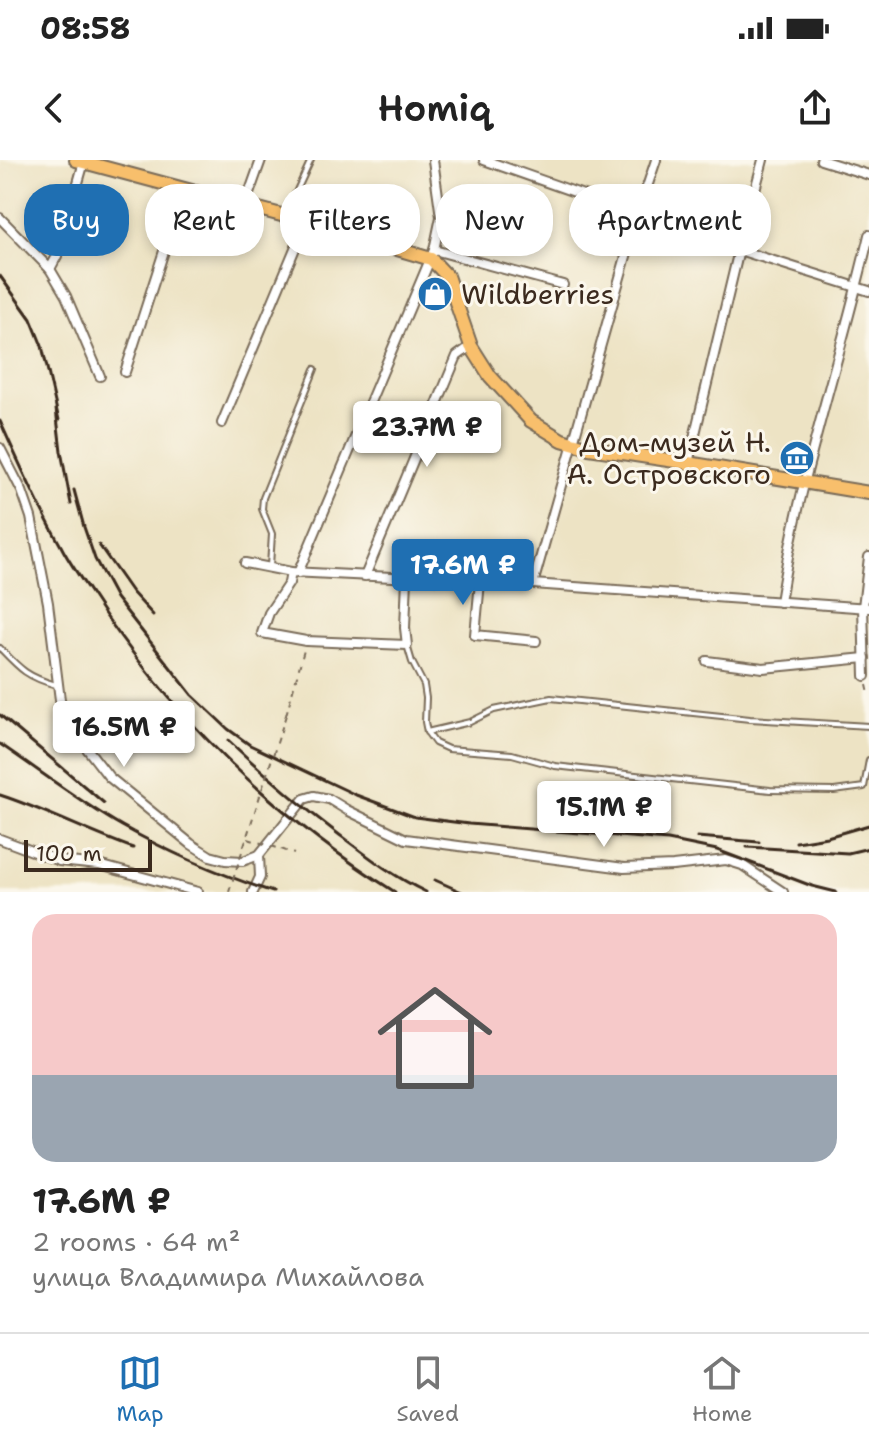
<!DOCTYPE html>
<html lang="en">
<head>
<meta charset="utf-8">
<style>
  :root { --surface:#fff; --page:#f6f6f6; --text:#222; --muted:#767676; --line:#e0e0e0; --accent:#1f6fb2 }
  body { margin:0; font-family:"Shantell Sans",sans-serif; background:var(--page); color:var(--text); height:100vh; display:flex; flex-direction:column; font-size:30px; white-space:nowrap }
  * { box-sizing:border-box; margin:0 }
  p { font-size:26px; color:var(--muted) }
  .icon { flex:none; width:44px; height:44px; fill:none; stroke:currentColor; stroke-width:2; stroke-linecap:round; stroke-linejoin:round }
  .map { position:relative; height:732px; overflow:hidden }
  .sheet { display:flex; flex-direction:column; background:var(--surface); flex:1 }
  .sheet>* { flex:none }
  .top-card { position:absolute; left:24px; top:24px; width:822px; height:72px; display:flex; gap:16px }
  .scale { position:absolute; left:24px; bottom:20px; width:128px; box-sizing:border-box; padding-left:8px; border:4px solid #3b2a1e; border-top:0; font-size:22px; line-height:28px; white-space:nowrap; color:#3b2a1e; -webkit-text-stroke:6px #fbf7ec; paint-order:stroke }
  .price { position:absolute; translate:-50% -68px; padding:0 18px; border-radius:8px; background:#fff; color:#222; font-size:26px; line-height:52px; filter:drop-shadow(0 2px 4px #0008) }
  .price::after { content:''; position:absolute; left:50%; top:48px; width:24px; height:18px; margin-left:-12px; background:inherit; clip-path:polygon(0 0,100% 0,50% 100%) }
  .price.on { background:var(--accent); color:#fff }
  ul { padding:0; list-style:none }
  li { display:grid; align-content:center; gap:16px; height:424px; padding:0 32px }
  li span { display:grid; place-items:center; height:248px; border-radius:24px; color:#555 }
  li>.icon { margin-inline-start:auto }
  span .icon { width:144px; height:144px; fill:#fffc; stroke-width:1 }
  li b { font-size:34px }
  .chip { padding:0 28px; border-radius:32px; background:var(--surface); box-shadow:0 4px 12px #0003; font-size:28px; line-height:72px }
  .chip.on { background:var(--accent); color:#fff }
  .status { display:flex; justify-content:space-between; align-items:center; height:56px; padding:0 40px; background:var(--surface); direction:ltr }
  .status svg { height:22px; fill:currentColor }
  header { display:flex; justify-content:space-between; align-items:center; height:104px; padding:0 32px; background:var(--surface); font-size:36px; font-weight:600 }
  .menu { display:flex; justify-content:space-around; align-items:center; height:112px; border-top:2px solid var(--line); background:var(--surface); font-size:22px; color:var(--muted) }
  .menu a { display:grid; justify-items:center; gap:4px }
  .menu .on { color:var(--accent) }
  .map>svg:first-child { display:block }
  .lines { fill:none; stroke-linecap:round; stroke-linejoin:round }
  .service-casing { stroke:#796b58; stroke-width:8 }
  .minor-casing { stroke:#796b58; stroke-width:12 }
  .primary-casing { stroke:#796b58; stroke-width:16 }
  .path { stroke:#796b58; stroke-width:2; stroke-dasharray:6 6; stroke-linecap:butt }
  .service { stroke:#fff; stroke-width:4 }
  .minor { stroke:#fff; stroke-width:8 }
  .primary { stroke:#f8bf6c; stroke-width:12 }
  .rail { stroke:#3b2a1e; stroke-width:3 }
  .path-bridge { stroke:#796b58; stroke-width:2; stroke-dasharray:6 6; stroke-linecap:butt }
  .labels { text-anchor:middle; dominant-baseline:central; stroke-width:6; stroke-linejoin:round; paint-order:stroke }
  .poi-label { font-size:28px; fill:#3b2a1e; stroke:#fbf7ec; text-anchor:start }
</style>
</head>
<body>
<div class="status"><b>08:58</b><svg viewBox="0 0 49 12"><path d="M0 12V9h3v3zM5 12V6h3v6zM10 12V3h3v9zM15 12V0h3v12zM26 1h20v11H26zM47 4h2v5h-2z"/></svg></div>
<header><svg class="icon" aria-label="back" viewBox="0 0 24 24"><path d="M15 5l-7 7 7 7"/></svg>Homiq<svg class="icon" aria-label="share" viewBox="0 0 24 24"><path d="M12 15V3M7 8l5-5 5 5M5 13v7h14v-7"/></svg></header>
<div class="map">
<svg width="869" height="732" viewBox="0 0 869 732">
  <rect width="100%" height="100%" fill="#fbf7ec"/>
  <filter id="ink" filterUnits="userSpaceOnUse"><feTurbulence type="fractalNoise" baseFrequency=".0125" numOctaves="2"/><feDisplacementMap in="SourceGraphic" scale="16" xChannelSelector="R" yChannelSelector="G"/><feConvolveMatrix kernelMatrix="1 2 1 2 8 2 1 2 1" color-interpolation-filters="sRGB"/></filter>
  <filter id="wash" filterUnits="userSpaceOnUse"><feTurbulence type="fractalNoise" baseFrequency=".006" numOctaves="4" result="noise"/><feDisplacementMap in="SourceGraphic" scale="32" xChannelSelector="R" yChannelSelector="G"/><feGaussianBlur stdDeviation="1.8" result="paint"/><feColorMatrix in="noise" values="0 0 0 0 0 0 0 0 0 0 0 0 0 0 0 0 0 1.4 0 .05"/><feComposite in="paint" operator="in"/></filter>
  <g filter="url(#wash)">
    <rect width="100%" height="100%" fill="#ede3c4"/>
  </g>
  <g filter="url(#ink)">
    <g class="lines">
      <defs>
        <g id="service">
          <polyline points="286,54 311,0"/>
          <polyline points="270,406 272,374 262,349 263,338 315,209"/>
          <polyline points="407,485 412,502 424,525 426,538 425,562 427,572 435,583 448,589 512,594 555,606 770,630 834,631 864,627 869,600"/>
          <path d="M 0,488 C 20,509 27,517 56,525"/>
          <polyline points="427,572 470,562 494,550 551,538 750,559 869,566"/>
        </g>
        <g id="minor">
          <polyline points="484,0 739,90 869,131"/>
          <polyline points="821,0 869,15"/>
          <polyline points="245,45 261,0"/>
          <polyline points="0,58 50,109 66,136 100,216"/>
          <polyline points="434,90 563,125"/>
          <polyline points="50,109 57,96 84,2"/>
          <polyline points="125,212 184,29"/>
          <polyline points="222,263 306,62"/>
          <polyline points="0,288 22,331 31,357 48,443 60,540 68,564 109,617 191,684 210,696 225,700 243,701 259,695 304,639 314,636 329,639 347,650 406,679 624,708 673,706 726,700 742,705 783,732"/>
          <polyline points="688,303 739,90 763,0"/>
          <polyline points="245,403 291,412 533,424 869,448"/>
          <polyline points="291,412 289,423 269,453 262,473 306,481 407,485 405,468 407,418"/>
          <polyline points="298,413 434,90 441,57 433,0"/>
          <polyline points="365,416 457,196 471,186"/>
          <polyline points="480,422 475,475 536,481"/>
          <polyline points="533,424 638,54 656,0"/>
          <path d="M 780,442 C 799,318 841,197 869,75"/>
          <polyline points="707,501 763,508 865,498"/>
          <polyline points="865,516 863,447 869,397"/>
          <polyline points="0,679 59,701 99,705 198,732"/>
          <polyline points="253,732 260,717 259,695"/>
        </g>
        <polyline id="primary" points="76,0 285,56 431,99 447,116 471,186 490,216 531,261 562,280 589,288 688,303 869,333"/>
      </defs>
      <!-- service casing -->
      <use href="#service" class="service-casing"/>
      <!-- minor casing -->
      <use href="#minor" class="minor-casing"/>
      <!-- primary casing -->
      <use href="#primary" class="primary-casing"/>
      <!-- path -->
      <g class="path">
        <polyline points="867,525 869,534"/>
        <polyline points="286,555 304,490"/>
        <polyline points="281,689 294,694"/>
      </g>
      <!-- service -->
      <use href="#service" class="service"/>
      <!-- minor -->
      <use href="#minor" class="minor"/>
      <!-- primary -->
      <use href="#primary" class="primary"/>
      <!-- rail -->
      <g class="rail">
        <polyline points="0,116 31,159 42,186 59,260"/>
        <polyline points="56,249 61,291 71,344"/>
        <path d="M 0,261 C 19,303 38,346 61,386 C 69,402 80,417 90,432 C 168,553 273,655 395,732"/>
        <polyline points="74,330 84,367 95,399 116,438 192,535 228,569 250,585 356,635 415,657 469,664 668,680 717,690 812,726 836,732"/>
        <polyline points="99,385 132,432 153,455"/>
        <polyline points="0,555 104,643"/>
        <path d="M 228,580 C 263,613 299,644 337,673 C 366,695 394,717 426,732"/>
        <path d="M 0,584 C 40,611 80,642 122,666 C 170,693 221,715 273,732"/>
        <path d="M 0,635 C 46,650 88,672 133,688"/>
        <polyline points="697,677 759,682"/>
        <polyline points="796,682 827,677 869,665"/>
        <polyline points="747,687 848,693 869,688"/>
        <polyline points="435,720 462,732"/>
      </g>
      <!-- path-bridge -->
      <g class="path-bridge">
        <polyline points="248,679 281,689"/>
        <polyline points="229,732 286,555"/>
      </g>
    </g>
  </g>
  <!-- icons -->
  <defs>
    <symbol id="shop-disc" viewBox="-11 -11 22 22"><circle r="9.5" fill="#1f6fb2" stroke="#fbf7ec"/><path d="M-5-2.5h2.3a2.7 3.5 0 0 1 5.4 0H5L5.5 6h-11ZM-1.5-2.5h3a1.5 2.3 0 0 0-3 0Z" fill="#fff"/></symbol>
    <symbol id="museum-disc" viewBox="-11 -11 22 22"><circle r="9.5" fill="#1f6fb2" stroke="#fbf7ec"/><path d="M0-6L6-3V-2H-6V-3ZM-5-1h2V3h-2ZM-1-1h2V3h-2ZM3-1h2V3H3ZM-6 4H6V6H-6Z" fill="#fff"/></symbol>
  </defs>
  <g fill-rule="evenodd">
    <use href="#shop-disc" x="415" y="114" width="40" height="40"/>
    <use href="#museum-disc" x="777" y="278" width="40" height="40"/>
  </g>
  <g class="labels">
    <!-- poi labels -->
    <g class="poi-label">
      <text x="461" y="134">Wildberries</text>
      <text x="771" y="282" text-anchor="end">Дом-музей Н.<tspan x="771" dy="32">А. Островского</tspan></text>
    </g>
  </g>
</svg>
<div class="scale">100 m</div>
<b class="price" style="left:427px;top:309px">23.7M ₽</b>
<b class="price on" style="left:463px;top:447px">17.6M ₽</b>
<b class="price" style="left:124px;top:609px">16.5M ₽</b>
<b class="price" style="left:604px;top:689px">15.1M ₽</b>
<div class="top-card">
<a class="chip on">Buy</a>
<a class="chip">Rent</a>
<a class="chip">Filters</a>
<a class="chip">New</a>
<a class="chip">Apartment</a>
</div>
</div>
<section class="sheet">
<ul>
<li><span style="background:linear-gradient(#f6c9c9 65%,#9aa5b1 0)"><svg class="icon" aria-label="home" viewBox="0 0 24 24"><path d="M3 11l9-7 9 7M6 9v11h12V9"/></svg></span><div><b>17.6M ₽</b><p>2 rooms · 64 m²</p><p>улица Владимира Михайлова</p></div></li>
</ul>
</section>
<nav class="menu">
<a class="on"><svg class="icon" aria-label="map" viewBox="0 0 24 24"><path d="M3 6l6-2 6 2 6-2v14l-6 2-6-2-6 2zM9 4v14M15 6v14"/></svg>Map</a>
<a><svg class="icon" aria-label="saved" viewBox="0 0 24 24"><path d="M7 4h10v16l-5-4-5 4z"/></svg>Saved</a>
<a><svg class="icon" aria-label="home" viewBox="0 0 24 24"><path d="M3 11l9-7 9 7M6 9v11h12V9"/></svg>Home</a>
</nav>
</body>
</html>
